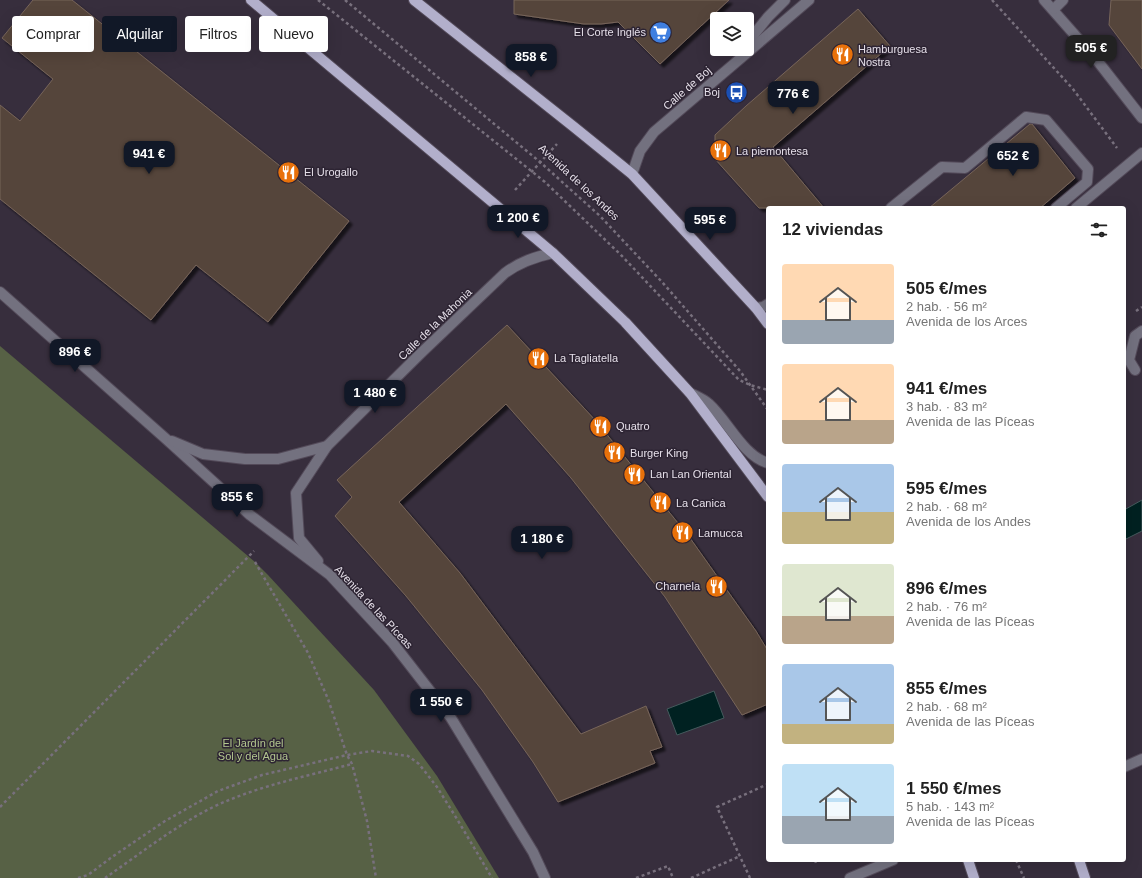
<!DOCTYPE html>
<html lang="es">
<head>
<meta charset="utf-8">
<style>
  :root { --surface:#fff; --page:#f2f2f2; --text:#222; --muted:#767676; --accent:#111827 }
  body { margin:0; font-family:Arial,sans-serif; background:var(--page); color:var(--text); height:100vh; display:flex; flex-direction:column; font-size:15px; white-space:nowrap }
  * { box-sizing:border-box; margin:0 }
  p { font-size:13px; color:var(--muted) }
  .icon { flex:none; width:22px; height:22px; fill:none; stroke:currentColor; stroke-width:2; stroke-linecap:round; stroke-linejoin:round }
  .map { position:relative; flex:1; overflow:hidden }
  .panel { position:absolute; left:766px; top:206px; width:360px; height:656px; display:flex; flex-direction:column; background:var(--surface); border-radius:4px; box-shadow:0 4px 16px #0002 }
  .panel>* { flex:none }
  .hud { position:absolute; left:12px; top:16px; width:380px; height:36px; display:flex; gap:8px }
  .controls { position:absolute; left:710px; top:12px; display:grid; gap:8px }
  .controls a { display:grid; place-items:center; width:44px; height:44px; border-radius:4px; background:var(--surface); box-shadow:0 4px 16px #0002; font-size:20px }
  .price { position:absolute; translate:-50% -34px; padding:0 9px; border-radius:8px; background:var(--accent); color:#fff; font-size:13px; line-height:26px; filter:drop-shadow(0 1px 2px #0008) }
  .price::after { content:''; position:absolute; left:50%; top:24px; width:12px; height:9px; margin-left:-6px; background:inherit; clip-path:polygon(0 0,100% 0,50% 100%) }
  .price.current { background:#222; color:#fff }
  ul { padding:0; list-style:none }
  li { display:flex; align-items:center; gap:12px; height:100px; padding:0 16px }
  li span { display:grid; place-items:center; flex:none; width:112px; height:80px; border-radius:4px; color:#555 }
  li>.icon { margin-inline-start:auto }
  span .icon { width:48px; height:48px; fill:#fffc; stroke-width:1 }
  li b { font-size:17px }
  h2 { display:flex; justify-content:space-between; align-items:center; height:48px; padding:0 16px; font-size:17px }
  .chip { padding:0 14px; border-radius:4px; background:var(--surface); box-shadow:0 4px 16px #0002; font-size:14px; line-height:36px }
  .chip.current { background:var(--accent); color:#fff }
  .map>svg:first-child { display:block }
  .green { fill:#576145 }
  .water { fill:#002121; stroke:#455a5d }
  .building { fill:#55443a; stroke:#77655a; filter:url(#shadow) }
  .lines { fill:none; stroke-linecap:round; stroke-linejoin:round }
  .minor-casing { stroke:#534a59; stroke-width:12 }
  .major-casing { stroke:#534a59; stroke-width:12 }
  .path { stroke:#78707d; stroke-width:2.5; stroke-dasharray:3 3; stroke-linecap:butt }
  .minor { stroke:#73717f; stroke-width:10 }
  .major { stroke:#b2afcb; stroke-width:10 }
  .labels { text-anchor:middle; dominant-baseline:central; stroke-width:3; stroke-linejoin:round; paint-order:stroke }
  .poi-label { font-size:11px; fill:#e5dfe9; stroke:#2d2433; text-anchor:start }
  .street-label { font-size:11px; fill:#e5dfe9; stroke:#2d2433 }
  .park-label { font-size:11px; fill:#b3c78f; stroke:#2d2433 }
</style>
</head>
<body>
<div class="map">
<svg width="1142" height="878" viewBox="0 0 1142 878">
  <defs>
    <filter id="shadow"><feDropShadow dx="3.5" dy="3.5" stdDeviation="1" flood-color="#0009"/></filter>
  </defs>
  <rect width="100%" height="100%" fill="#372e3d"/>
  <!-- green -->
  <polygon class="green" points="0,346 255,562 268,575 374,690 437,776 499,878 0,878"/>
  <!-- water -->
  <g class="water">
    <polygon points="1142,500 1142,531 1126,539 1124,536 1124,510"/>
    <polygon points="714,691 724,718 677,735 667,709"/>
  </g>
  <!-- building -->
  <g class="building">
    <polygon points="33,0 72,0 349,221 268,322 196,265 151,320 0,199 0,105 20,121 53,79 2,38"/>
    <polygon points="514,0 729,0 660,64 618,22 601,24 584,24 514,14"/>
    <polygon points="1111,0 1142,0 1142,69 1109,25"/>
    <polygon points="858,9 890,46 773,147 824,208 759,208 715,159 715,135 746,106"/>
    <polygon points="1030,124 1032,124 1075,178 1040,208 929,208"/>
    <polygon points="507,325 596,421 690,538 756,631 768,651 768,704 742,715 665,597 571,478 506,404 399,502 460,573 581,734 646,706 662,747 650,751 655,763 558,802 533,762 482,690 406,596 335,516 352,497 337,480"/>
  </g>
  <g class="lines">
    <defs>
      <g id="minor">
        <polyline points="1044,0 1096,59 1142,118"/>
        <polyline points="1054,9 1063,0"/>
        <polyline points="747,43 768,17 785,0"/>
        <polyline points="632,174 640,151 654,132 809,0"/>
        <polyline points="891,208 942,167 965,168 1026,117 1046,120 1088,169 1087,182 1056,208"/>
        <polyline points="1076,208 1142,153"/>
        <polyline points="0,292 165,438 250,515 330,575 392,642 451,718 533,852 545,878"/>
        <polyline points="756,308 763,307 768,304"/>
        <polyline points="1135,370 1129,360 1135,336 1142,331"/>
        <path d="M 690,393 C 696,396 704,399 709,404 C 728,421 743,456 768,463"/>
        <path d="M 172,441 L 203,454 L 245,459 L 278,459 L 327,446 L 421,353 L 505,273 C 520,262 534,257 553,253"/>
        <polyline points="318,561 299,538 296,493 327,446"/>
        <polyline points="1124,767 1142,759"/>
        <polyline points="850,878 893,860"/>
      </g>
      <g id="major">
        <polyline points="251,0 553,253 625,322 690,393 768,497"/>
        <polyline points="414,0 574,127 632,174 756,308 768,324"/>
        <polyline points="968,860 974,878"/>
        <polyline points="1079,860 1085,878"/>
      </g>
    </defs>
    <!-- minor casing -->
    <use href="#minor" class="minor-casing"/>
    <!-- major casing -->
    <use href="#major" class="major-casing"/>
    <!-- path -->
    <g class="path">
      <polyline points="318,0 545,182 622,256 739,380 750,385 768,390"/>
      <polyline points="345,0 540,162 600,216 662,282 740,371 768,410"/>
      <polyline points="992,0 1073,89 1117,148"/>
      <polyline points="515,190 557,144"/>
      <polyline points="1136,311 1142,307"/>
      <polyline points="255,562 308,653 328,699 347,755 352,764 367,821 376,878"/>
      <polyline points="0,807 254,551"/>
      <polyline points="815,860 816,863"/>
      <polyline points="1016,860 1024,878"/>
      <polyline points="78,878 88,875 112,857 165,821 218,791 262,775 347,755 372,751 408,756 419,764 437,787 457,819 492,878"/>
      <path d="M 105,878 C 143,852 186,817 229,800 C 268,784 311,775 352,764"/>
      <polyline points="636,878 668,866 673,878"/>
      <polyline points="691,878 740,856"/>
      <polyline points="750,878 717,807 768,784"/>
    </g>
    <!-- minor -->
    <use href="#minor" class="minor"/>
    <!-- major -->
    <use href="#major" class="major"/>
  </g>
  <!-- icons -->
  <defs>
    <symbol id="supermarket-disc" viewBox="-11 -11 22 22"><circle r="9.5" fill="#3f7fe0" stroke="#2d2433"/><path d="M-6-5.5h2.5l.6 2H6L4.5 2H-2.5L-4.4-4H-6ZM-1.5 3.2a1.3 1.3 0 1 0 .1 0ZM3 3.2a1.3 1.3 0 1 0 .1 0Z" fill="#fff"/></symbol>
    <symbol id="restaurant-disc" viewBox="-11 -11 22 22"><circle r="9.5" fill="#e8710a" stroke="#2d2433"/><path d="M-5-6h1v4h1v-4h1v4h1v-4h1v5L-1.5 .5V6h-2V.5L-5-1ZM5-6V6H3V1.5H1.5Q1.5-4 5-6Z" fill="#fff"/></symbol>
    <symbol id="bus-disc" viewBox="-11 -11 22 22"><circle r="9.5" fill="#1a4fb4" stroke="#2d2433"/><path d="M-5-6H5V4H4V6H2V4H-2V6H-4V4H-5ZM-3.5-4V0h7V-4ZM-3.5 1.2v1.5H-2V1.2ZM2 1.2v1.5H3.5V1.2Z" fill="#fff"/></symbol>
  </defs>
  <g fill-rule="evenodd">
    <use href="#supermarket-disc" x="648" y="20" width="25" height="25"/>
    <use href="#restaurant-disc" x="830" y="42" width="25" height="25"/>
    <use href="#bus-disc" x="724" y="80" width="25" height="25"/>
    <use href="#restaurant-disc" x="708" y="138" width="25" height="25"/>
    <use href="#restaurant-disc" x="276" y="160" width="25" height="25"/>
    <use href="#restaurant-disc" x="526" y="346" width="25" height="25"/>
    <use href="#restaurant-disc" x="588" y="414" width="25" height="25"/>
    <use href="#restaurant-disc" x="602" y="440" width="25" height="25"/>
    <use href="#restaurant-disc" x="622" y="462" width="25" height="25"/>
    <use href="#restaurant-disc" x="648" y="490" width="25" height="25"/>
    <use href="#restaurant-disc" x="670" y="520" width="25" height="25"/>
    <use href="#restaurant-disc" x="704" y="574" width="25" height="25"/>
  </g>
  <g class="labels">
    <!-- poi labels -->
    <g class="poi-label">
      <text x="646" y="32" text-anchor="end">El Corte Inglés</text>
      <text x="858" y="49">Hamburguesa<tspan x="858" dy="13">Nostra</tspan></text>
      <text x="720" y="92" text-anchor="end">Boj</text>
      <text x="736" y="151">La piemontesa</text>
      <text x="304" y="172">El Urogallo</text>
      <text x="554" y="358">La Tagliatella</text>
      <text x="616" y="426">Quatro</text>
      <text x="630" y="453">Burger King</text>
      <text x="650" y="474">Lan Lan Oriental</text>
      <text x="676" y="503">La Canica</text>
      <text x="698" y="533">Lamucca</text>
      <text x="700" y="586" text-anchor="end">Charnela</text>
    </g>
    <!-- street labels -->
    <g class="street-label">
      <text transform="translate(687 88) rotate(-41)">Calle de Boj</text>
      <text transform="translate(579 182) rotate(43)">Avenida de los Andes</text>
      <text transform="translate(435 324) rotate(-44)">Calle de la Mahonia</text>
      <text transform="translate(374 607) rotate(47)">Avenida de las Píceas</text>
    </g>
    <!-- park labels -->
    <g class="park-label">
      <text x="253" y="743">El Jardín del<tspan x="253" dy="13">Sol y del Agua</tspan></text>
    </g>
  </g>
</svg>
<div class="controls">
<a><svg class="icon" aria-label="layers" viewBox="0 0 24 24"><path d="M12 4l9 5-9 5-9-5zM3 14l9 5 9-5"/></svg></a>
</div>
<b class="price current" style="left:1091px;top:69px">505 €</b>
<b class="price" style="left:531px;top:78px">858 €</b>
<b class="price" style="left:793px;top:115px">776 €</b>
<b class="price" style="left:149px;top:175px">941 €</b>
<b class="price" style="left:1013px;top:177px">652 €</b>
<b class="price" style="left:518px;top:239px">1 200 €</b>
<b class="price" style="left:710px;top:241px">595 €</b>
<b class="price" style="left:75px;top:373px">896 €</b>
<b class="price" style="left:375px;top:414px">1 480 €</b>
<b class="price" style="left:237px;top:518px">855 €</b>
<b class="price" style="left:542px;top:560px">1 180 €</b>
<b class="price" style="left:441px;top:723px">1 550 €</b>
<div class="hud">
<a class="chip">Comprar</a>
<a class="chip current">Alquilar</a>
<a class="chip">Filtros</a>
<a class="chip">Nuevo</a>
</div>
<section class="panel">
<h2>12 viviendas<svg class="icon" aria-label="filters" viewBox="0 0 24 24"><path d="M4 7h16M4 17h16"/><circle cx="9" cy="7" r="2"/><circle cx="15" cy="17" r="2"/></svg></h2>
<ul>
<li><span style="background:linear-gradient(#ffd9b3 70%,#9aa5b1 0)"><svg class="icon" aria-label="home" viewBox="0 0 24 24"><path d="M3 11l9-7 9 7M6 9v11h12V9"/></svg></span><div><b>505 €/mes</b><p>2 hab. · 56 m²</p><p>Avenida de los Arces</p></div></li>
<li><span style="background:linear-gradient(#ffd9b3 70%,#b9a48a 0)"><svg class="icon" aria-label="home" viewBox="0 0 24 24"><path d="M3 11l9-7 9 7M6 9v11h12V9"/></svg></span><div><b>941 €/mes</b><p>3 hab. · 83 m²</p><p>Avenida de las Píceas</p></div></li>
<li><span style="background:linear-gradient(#a9c7e8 60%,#c2b280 0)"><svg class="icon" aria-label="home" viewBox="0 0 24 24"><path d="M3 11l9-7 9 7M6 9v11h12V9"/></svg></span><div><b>595 €/mes</b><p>2 hab. · 68 m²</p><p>Avenida de los Andes</p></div></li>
<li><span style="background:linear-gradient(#dfe7d0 65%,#b9a48a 0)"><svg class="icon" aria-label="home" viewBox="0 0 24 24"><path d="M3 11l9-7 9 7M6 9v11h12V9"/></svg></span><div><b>896 €/mes</b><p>2 hab. · 76 m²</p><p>Avenida de las Píceas</p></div></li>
<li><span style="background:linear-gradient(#a9c7e8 75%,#c2b280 0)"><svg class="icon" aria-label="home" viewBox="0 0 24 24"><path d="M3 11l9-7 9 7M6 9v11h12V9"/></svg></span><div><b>855 €/mes</b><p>2 hab. · 68 m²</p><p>Avenida de las Píceas</p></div></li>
<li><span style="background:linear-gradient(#bfe0f5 65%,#9aa5b1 0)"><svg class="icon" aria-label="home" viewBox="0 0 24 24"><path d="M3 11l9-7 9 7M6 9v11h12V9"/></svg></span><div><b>1 550 €/mes</b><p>5 hab. · 143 m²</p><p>Avenida de las Píceas</p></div></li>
</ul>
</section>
</div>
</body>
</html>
